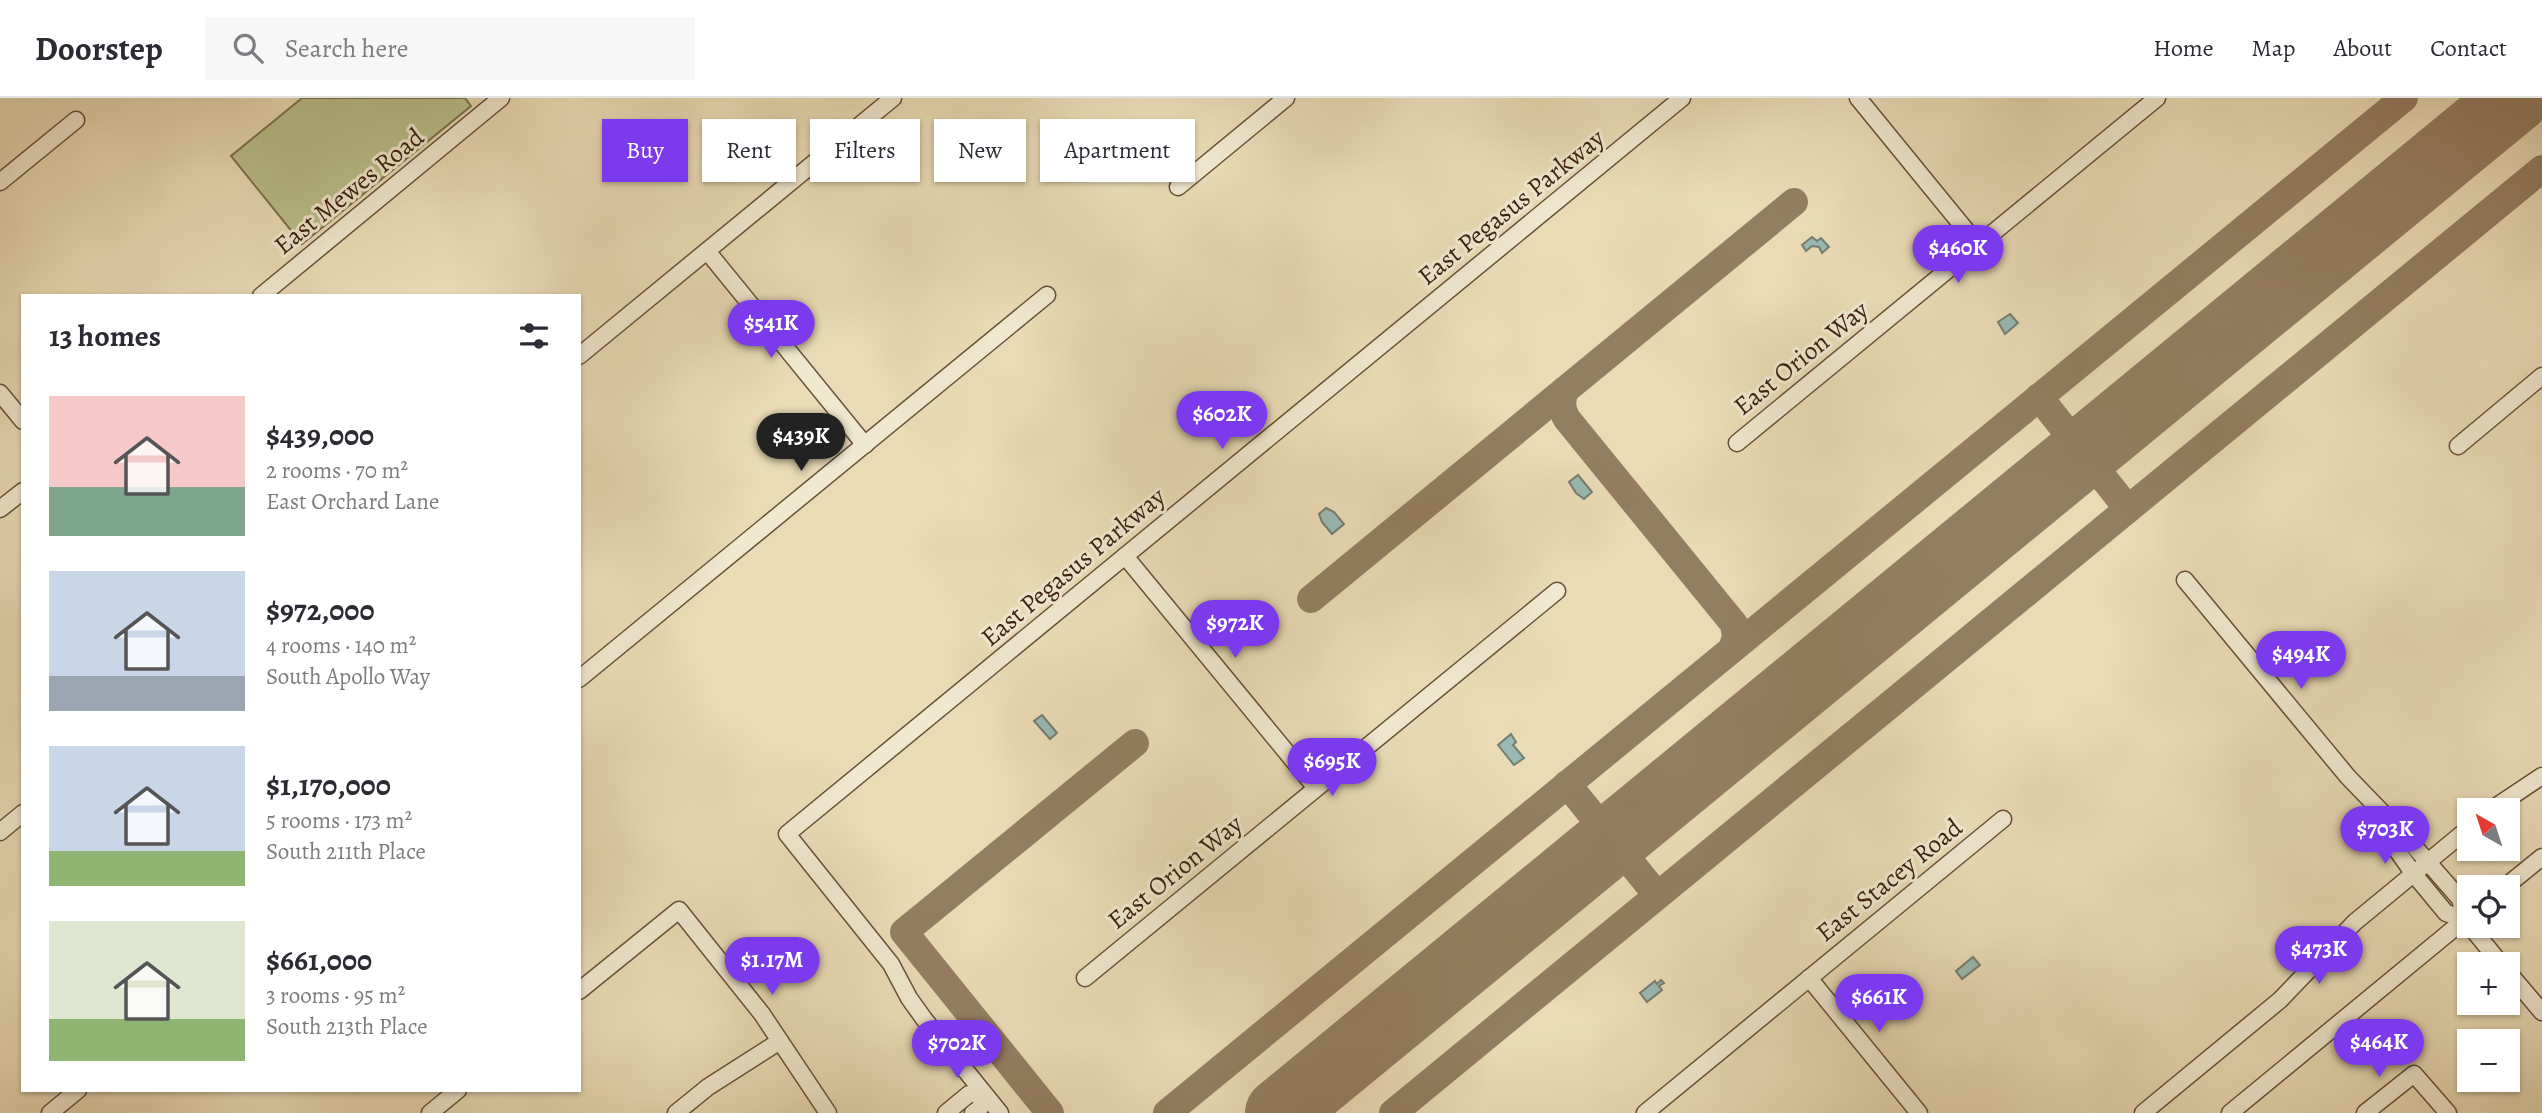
<!DOCTYPE html>
<html lang="en">
<head>
<meta charset="utf-8">
<style>
  :root { --surface:#fff; --page:#f7f7f7; --text:#2b2b33; --muted:#7c7c81; --line:#e1e1e2; --accent:#7c3aed }
  body { margin:0; font-family:Alegreya,serif; background:var(--page); color:var(--text); height:100vh; display:flex; flex-direction:column; font-size:26px; white-space:nowrap }
  * { box-sizing:border-box; margin:0 }
  p { font-size:23px; color:var(--muted) }
  .icon { flex:none; width:38px; height:38px; fill:none; stroke:currentColor; stroke-width:2; stroke-linecap:round; stroke-linejoin:round }
  .map { position:relative; flex:1; overflow:hidden }
  .details { position:absolute; left:21px; top:196px; width:560px; height:798px; display:flex; flex-direction:column; background:var(--surface); border-radius:0px; box-shadow:0 2px 5px #0004 }
  .details>* { flex:none }
  .guide { position:absolute; left:602px; top:21px; width:665px; height:63px; display:flex; gap:14px }
  .needle { width:46px; rotate:321deg }
  .fabs { position:absolute; left:2457px; top:700px; display:grid; gap:14px }
  .fabs a { display:grid; place-items:center; width:63px; height:63px; border-radius:0px; background:var(--surface); box-shadow:0 2px 5px #0004; font-size:35px }
  .price { position:absolute; translate:-50% -60px; padding:0 16px; border-radius:24px; background:var(--accent); color:#fff; font-size:23px; line-height:46px; filter:drop-shadow(0 2px 4px #0008) }
  .price::after { content:''; position:absolute; left:50%; top:42px; width:21px; height:16px; margin-left:-10px; background:inherit; clip-path:polygon(0 0,100% 0,50% 100%) }
  .price.active { background:#222; color:#fff }
  ul { padding:0; list-style:none }
  li { display:flex; align-items:center; gap:21px; height:175px; padding:0 28px }
  li span { display:grid; place-items:center; flex:none; width:196px; height:140px; border-radius:0px; color:#555 }
  li>.icon { margin-inline-start:auto }
  span .icon { width:84px; height:84px; fill:#fffc; stroke-width:1 }
  li b { font-size:30px }
  h2 { display:flex; justify-content:space-between; align-items:center; height:84px; padding:0 28px; font-size:30px }
  .tag { padding:0 24px; border-radius:0px; background:var(--surface); box-shadow:0 2px 5px #0004; font-size:24px; line-height:63px }
  .tag.active { background:var(--accent); color:#fff }
  header { display:flex; align-items:center; gap:42px; box-sizing:border-box; height:98px; padding:0 35px; background:var(--surface); border-bottom:2px solid var(--line) }
  header strong { font-size:33px }
  nav { display:flex; gap:38px; margin-inline-start:auto; font-size:24px }
  .search { width:490px; height:63px; background:var(--page); display:flex; align-items:center; gap:18px; box-sizing:border-box; padding:0 24px; border-radius:0px; color:var(--muted); font-size:26px }
  .map>svg:first-child { display:block }
  .green { fill:#babf8c; stroke:#7c704e; stroke-width:2 }
  .water { fill:#99bab4; stroke:#747d72; stroke-width:2 }
  .lines { fill:none; stroke-linecap:round; stroke-linejoin:round }
  .taxiway { stroke:#947e63; stroke-width:28 }
  .runway { stroke:#947e63; stroke-width:70 }
  .minor-casing { stroke:#68503a; stroke-width:19 }
  .minor { stroke:#f1e8d0; stroke-width:16 }
  .labels { text-anchor:middle; dominant-baseline:central; stroke-width:6; stroke-linejoin:round; paint-order:stroke }
  .street-label { font-size:26px; fill:#3d2110; stroke:#f1e8d0 }
</style>
</head>
<body>
<header>
<strong>Doorstep</strong>
<div class="search"><svg class="icon" aria-label="search" viewBox="0 0 24 24"><circle cx="10" cy="10" r="6"/><path d="M15 15l6 6"/></svg>Search here</div>
<nav><a>Home</a><a>Map</a><a>About</a><a>Contact</a></nav>
</header>
<div class="map">
<svg width="2542" height="1015" viewBox="0 0 2542 1015">
  <rect width="100%" height="100%" fill="#eadbb6"/>
  <filter id="stains"><feTurbulence type="fractalNoise" baseFrequency=".00286" numOctaves="4"/><feColorMatrix values="0 0 0 0 .2 0 0 0 0 .09 0 0 0 0 .02 0 0 0 .5 -.17"/></filter>
  <radialGradient id="worn" r=".72"><stop offset=".6" stop-color="#630" stop-opacity="0"/><stop offset="1" stop-color="#630" stop-opacity=".3"/></radialGradient>
  <!-- green -->
  <polygon class="green" points="302,0 465,0 471,8 302,146 231,58"/>
  <!-- water -->
  <g class="water">
    <polygon points="1812,139 1817,143 1821,140 1829,149 1822,155 1819,149 1812,148 1806,153 1802,147"/>
    <polygon points="2010,216 2018,225 2005,236 1998,224"/>
    <polygon points="1578,377 1592,394 1584,401 1576,395 1569,384"/>
    <polygon points="1326,410 1334,414 1344,426 1332,436 1322,424 1319,416"/>
    <polygon points="1042,617 1057,635 1050,641 1034,623"/>
    <polygon points="1511,636 1516,644 1513,647 1524,660 1514,667 1498,647"/>
    <polygon points="1973,859 1980,867 1962,881 1956,873"/>
    <polygon points="1661,882 1664,885 1659,888 1662,892 1647,904 1640,895 1655,883 1657,886"/>
    <polygon points="1900,895 1912,909 1902,917 1891,903"/>
  </g>
  <g class="lines">
    <!-- taxiway -->
    <g class="taxiway">
      <path d="M 1565,292 C 1561,302 1561,312 1567,321 L 1734,526 L 1736,539 L 1732,551"/>
      <polyline points="2039,299 2128,411"/>
      <polyline points="1311,501 1794,104"/>
      <polyline points="1567,686 1657,797"/>
      <polyline points="1050,1015 904,834 1135,645"/>
      <polyline points="1167,1015 2404,0"/>
      <polyline points="1393,1015 2542,71"/>
    </g>
    <!-- runway -->
    <polyline class="runway" points="1280,1015 2515,0"/>
    <defs>
      <g id="minor">
        <polyline points="1858,0 1978,147"/>
        <polyline points="0,84 76,22"/>
        <polyline points="1178,89 1286,0"/>
        <polyline points="707,153 865,347"/>
        <polyline points="261,198 501,0"/>
        <polyline points="579,258 893,0"/>
        <polyline points="0,295 23,323"/>
        <polyline points="1737,345 2157,0"/>
        <polyline points="2458,348 2542,278"/>
        <polyline points="0,411 23,393"/>
        <polyline points="1125,458 1316,690"/>
        <polyline points="2185,482 2348,679 2406,739 2460,801 2465,821 2469,826"/>
        <polyline points="579,581 1047,197"/>
        <polyline points="2491,712 2542,678"/>
        <polyline points="2392,726 2394,748 2413,775 2446,815 2465,821"/>
        <polyline points="0,734 23,715"/>
        <polyline points="2505,789 2542,759"/>
        <polyline points="2470,828 2501,866"/>
        <polyline points="2508,874 2542,914"/>
        <polyline points="1085,880 1557,493"/>
        <polyline points="1809,880 1919,1015"/>
        <polyline points="579,893 679,812 762,916 828,1015"/>
        <polyline points="50,1015 78,992"/>
        <polyline points="430,1015 458,992"/>
        <polyline points="676,1015 708,989 780,943"/>
        <polyline points="946,1015 969,996 984,996 980,1010 973,1015"/>
        <polyline points="1000,1015 924,921 909,900 891,866 787,736 1682,0"/>
        <polyline points="1645,1015 2003,721"/>
        <polyline points="2143,1015 2280,902 2355,824 2469,730"/>
        <polyline points="2230,1015 2469,818"/>
        <polyline points="2365,1015 2414,976 2448,1015"/>
      </g>
    </defs>
    <!-- minor casing -->
    <use href="#minor" class="minor-casing"/>
    <!-- minor -->
    <use href="#minor" class="minor"/>
  </g>
  <g class="labels">
    <!-- street labels -->
    <g class="street-label">
      <text transform="translate(349 93) rotate(-39)">East Mewes Road</text>
      <text transform="translate(1511 109) rotate(-39)">East Pegasus Parkway</text>
      <text transform="translate(1801 260) rotate(-39)">East Orion Way</text>
      <text transform="translate(1073 469) rotate(-40)">East Pegasus Parkway</text>
      <text transform="translate(1175 774) rotate(-39)">East Orion Way</text>
      <text transform="translate(1889 782) rotate(-39)">East Stacey Road</text>
    </g>
  </g>
  <rect width="100%" height="100%" filter="url(#stains)"/>
  <rect width="100%" height="100%" fill="url(#worn)"/>
</svg>
<div class="fabs">
<a><svg class="needle" viewBox="-14 -14 28 28"><path d="M0-13l5 13h-10z" fill="#e53935"/><path d="M0 13l5-13h-10z" fill="#7c7c81"/></svg></a>
<a><svg class="icon" aria-label="locate" viewBox="0 0 24 24"><circle cx="12" cy="12" r="6"/><path d="M12 2v4M12 18v4M2 12h4M18 12h4"/></svg></a>
<a>+</a>
<a>−</a>
</div>
<b class="price" style="left:1958px;top:187px">$460K</b>
<b class="price" style="left:771px;top:262px">$541K</b>
<b class="price" style="left:1222px;top:353px">$602K</b>
<b class="price active" style="left:801px;top:375px">$439K</b>
<b class="price" style="left:1235px;top:562px">$972K</b>
<b class="price" style="left:2301px;top:593px">$494K</b>
<b class="price" style="left:1332px;top:700px">$695K</b>
<b class="price" style="left:2385px;top:768px">$703K</b>
<b class="price" style="left:2319px;top:888px">$473K</b>
<b class="price" style="left:772px;top:899px">$1.17M</b>
<b class="price" style="left:1879px;top:936px">$661K</b>
<b class="price" style="left:2379px;top:981px">$464K</b>
<b class="price" style="left:957px;top:982px">$702K</b>
<div class="guide">
<a class="tag active">Buy</a>
<a class="tag">Rent</a>
<a class="tag">Filters</a>
<a class="tag">New</a>
<a class="tag">Apartment</a>
</div>
<section class="details">
<h2>13 homes<svg class="icon" aria-label="filters" viewBox="0 0 24 24"><path d="M4 7h16M4 17h16"/><circle cx="9" cy="7" r="2"/><circle cx="15" cy="17" r="2"/></svg></h2>
<ul>
<li><span style="background:linear-gradient(#f6c9c9 65%,#7fa58c 0)"><svg class="icon" aria-label="home" viewBox="0 0 24 24"><path d="M3 11l9-7 9 7M6 9v11h12V9"/></svg></span><div><b>$439,000</b><p>2 rooms · 70 m²</p><p>East Orchard Lane</p></div></li>
<li><span style="background:linear-gradient(#c9d6e8 75%,#9aa5b1 0)"><svg class="icon" aria-label="home" viewBox="0 0 24 24"><path d="M3 11l9-7 9 7M6 9v11h12V9"/></svg></span><div><b>$972,000</b><p>4 rooms · 140 m²</p><p>South Apollo Way</p></div></li>
<li><span style="background:linear-gradient(#c9d6e8 75%,#8fb573 0)"><svg class="icon" aria-label="home" viewBox="0 0 24 24"><path d="M3 11l9-7 9 7M6 9v11h12V9"/></svg></span><div><b>$1,170,000</b><p>5 rooms · 173 m²</p><p>South 211th Place</p></div></li>
<li><span style="background:linear-gradient(#dfe7d0 70%,#8fb573 0)"><svg class="icon" aria-label="home" viewBox="0 0 24 24"><path d="M3 11l9-7 9 7M6 9v11h12V9"/></svg></span><div><b>$661,000</b><p>3 rooms · 95 m²</p><p>South 213th Place</p></div></li>
</ul>
</section>
</div>
</body>
</html>
